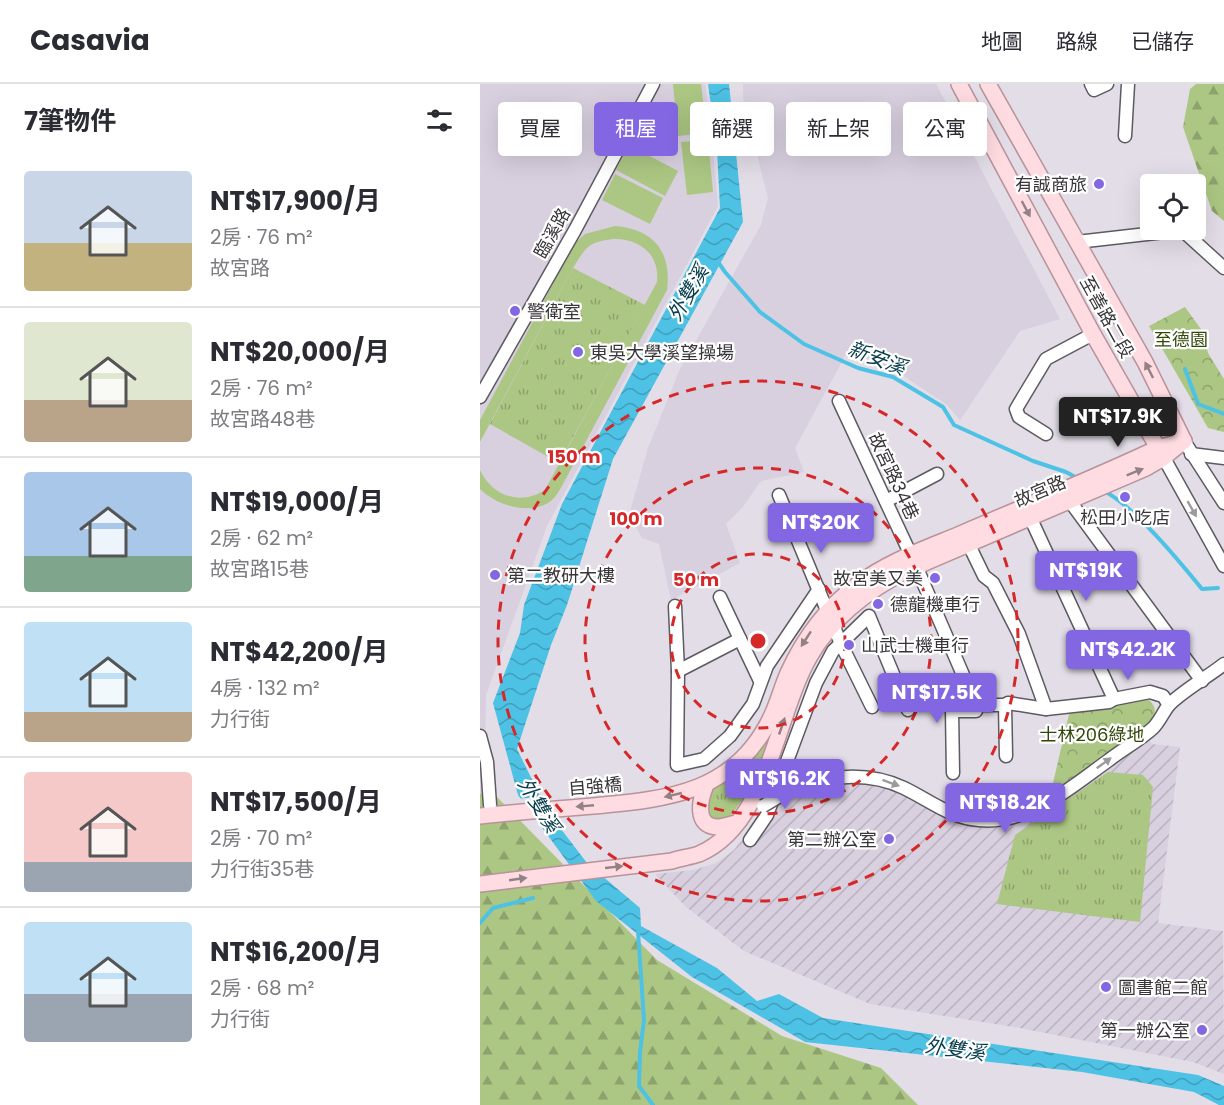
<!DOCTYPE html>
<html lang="zh-TW">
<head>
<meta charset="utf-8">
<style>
  :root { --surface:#fff; --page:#f7f7f7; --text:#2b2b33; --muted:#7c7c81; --line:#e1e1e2; --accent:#8366e1 }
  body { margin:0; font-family:Poppins,"Noto Sans TC",sans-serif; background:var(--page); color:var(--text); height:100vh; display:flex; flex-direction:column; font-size:22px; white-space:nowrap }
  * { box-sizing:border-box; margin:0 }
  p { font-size:20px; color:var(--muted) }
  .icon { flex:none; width:33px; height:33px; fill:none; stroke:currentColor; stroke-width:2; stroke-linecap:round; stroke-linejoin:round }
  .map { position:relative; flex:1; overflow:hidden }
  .details { display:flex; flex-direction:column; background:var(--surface); width:480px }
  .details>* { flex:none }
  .top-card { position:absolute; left:18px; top:18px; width:570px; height:54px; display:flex; gap:12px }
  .buttons { position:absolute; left:660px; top:90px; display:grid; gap:12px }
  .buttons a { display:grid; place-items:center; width:66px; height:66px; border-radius:6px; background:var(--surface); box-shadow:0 6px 24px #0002; font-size:30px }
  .price { position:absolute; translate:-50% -51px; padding:0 14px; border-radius:6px; background:var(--accent); color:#fff; font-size:20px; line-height:39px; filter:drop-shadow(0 2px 3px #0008) }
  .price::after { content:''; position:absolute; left:50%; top:36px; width:18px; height:14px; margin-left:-9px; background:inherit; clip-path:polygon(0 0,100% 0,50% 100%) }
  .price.active { background:#222; color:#fff }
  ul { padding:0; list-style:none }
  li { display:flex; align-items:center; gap:18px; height:150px; padding:0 24px }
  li+li { border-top:2px solid var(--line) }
  li span { display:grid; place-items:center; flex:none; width:168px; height:120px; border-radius:6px; color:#555 }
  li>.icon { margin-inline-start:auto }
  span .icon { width:72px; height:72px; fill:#fffc; stroke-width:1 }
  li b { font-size:26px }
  h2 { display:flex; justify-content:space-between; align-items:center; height:72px; padding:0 24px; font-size:26px }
  .pill { padding:0 21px; border-radius:6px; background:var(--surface); box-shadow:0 6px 24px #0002; font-size:21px; line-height:54px }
  .pill.active { background:var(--accent); color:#fff }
  header { display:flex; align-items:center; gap:36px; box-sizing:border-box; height:84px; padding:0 30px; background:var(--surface); border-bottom:2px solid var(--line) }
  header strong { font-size:28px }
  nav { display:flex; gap:33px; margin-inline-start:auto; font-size:21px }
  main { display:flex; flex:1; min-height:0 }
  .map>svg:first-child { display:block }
  .built { fill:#d8cfdf }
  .industrial { fill:url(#industrial-furrows) }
  .grass { fill:url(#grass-tufts) }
  .forest { fill:url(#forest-firs) }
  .park { fill:url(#park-crowns) }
  .pitch { fill:#acc783 }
  .water { fill:url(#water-waves) }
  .pier { fill:#e2dde7 }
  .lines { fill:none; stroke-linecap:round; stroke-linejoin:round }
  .stream { stroke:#4dc2e5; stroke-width:4 }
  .minor-casing { stroke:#5e5a62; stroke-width:15 }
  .major-casing { stroke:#b9929a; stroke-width:18 }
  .minor { stroke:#fff; stroke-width:12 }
  .major { stroke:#fedce1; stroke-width:15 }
  .minor-bridge-casing { stroke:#5e5a62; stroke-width:15; stroke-linecap:butt }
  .minor-bridge { stroke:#fff; stroke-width:12 }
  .oneway { fill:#928185 }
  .oneway2 { fill:#9c9a9c }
  .ring { fill:none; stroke:#d62828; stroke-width:3; stroke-dasharray:10 8 }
  .poi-dot { fill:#8366e1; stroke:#fff; stroke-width:2 }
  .labels { text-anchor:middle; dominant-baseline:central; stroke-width:4.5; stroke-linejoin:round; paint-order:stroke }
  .poi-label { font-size:18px; fill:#39363a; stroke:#fff; text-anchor:start }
  .street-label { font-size:18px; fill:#39363a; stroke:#fff }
  .park-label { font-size:18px; fill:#324608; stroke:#fff }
  .water-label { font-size:20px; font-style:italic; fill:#083e4d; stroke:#fff }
  .centre { fill:#d62828; stroke:#fff; stroke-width:3 }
  .ring-label { font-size:18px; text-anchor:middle; font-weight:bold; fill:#d62828; stroke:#fff; stroke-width:4.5; stroke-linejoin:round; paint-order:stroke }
</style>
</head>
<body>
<header>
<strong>Casavia</strong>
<nav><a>地圖</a><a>路線</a><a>已儲存</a></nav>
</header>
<main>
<section class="details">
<h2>7筆物件<svg class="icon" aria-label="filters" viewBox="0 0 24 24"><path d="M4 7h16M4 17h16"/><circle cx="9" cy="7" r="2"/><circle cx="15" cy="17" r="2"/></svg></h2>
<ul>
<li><span style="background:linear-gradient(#c9d6e8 60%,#c2b280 0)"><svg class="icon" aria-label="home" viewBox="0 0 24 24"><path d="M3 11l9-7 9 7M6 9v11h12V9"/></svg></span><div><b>NT$17,900/月</b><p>2房 · 76 m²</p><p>故宮路</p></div></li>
<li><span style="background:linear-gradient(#dfe7d0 65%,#b9a48a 0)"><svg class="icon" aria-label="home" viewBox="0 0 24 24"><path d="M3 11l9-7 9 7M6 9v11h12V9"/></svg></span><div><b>NT$20,000/月</b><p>2房 · 76 m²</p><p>故宮路48巷</p></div></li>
<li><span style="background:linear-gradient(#a9c7e8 70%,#7fa58c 0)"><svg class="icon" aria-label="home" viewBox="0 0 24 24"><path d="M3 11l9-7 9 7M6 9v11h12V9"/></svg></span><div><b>NT$19,000/月</b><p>2房 · 62 m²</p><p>故宮路15巷</p></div></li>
<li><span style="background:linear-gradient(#bfe0f5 75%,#b9a48a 0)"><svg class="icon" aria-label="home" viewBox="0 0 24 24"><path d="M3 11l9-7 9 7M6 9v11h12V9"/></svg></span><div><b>NT$42,200/月</b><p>4房 · 132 m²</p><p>力行街</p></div></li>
<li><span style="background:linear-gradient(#f6c9c9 75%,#9aa5b1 0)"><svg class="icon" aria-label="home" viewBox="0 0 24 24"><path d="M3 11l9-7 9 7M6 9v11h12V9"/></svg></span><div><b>NT$17,500/月</b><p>2房 · 70 m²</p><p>力行街35巷</p></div></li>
<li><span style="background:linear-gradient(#bfe0f5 60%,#9aa5b1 0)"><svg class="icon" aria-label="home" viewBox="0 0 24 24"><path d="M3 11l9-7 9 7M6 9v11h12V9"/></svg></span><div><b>NT$16,200/月</b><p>2房 · 68 m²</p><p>力行街</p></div></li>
</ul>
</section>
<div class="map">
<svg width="744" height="1021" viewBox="0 0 744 1021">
  <defs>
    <pattern id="industrial-furrows" width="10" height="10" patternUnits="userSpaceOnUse" patternTransform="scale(1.5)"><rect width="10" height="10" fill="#d8cfdf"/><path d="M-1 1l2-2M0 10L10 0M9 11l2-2" fill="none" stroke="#bab2c0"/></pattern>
    <pattern id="grass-tufts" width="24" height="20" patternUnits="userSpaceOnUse" patternTransform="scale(1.5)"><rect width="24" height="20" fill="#acc783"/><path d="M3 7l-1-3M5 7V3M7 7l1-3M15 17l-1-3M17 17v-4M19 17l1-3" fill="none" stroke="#8da26c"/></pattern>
    <pattern id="forest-firs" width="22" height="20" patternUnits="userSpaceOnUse" patternTransform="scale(1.5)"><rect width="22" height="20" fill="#acc783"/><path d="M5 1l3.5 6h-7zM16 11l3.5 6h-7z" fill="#8da26c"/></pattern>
    <pattern id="park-crowns" width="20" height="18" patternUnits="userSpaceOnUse" patternTransform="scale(1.5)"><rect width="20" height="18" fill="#acc783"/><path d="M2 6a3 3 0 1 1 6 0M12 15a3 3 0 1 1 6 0" fill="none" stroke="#8da26c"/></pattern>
    <pattern id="water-waves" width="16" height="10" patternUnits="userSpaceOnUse" patternTransform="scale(1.5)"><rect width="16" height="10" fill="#4dc2e5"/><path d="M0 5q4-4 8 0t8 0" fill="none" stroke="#419ebb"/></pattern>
  </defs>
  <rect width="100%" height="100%" fill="#e2dde7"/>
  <!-- built -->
  <g class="built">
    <polygon points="0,0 225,0 230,32 238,122 67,442 6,611 5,670 13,709 0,710"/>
    <polygon points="263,0 456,0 580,235 540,247 480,336 466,320 422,291 365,272 315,364 324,388 281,397 262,424 246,440 260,479 191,516 179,460 162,454 149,431 168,364 200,285 281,141 288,114 263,14"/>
  </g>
  <!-- industrial -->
  <polygon class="industrial" points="669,655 672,660 700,663 678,839 743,847 744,990 713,978 540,944 390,920 264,867 206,823 175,790 214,786 236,779 254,766 281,731 312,708 350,696 391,698 424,706 493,740 567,722"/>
  <!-- grass -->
  <g class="grass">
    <polygon points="93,184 165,221 79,379 10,340"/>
    <path d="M 293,647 C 282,680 269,712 245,738 L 236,738 L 225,732 L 228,708 C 255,692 275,672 293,647 Z"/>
    <polygon points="628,688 663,691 673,703 660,838 517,820 535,751"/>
  </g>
  <!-- forest -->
  <g class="forest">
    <polygon points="716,0 744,0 744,137 732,127 703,43 710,5"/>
    <polygon points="13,709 177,876 302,952 401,984 438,1021 0,1021 0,710"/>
  </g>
  <!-- park -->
  <g class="park">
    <polygon points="705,223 723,248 728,269 744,295 744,348 728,344 669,242"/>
    <path d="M 665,613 C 677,621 677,629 670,640 L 570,712 L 590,626 Z"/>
  </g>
  <!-- pitch -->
  <g class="pitch">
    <polygon points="193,0 221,0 227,49 198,52"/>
    <polygon points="228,56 233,108 207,111 201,58"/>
    <polygon points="149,61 198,87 185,112 136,86"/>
    <polygon points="135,90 183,114 170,140 122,116"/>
    <path d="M 135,142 C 173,145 192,167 187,206 L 83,400 C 79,407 75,415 68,419 C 47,431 16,421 0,405 L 0,386 C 12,412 40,422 65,406 L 177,198 C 180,171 160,154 133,155 C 124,156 113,158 107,164 C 101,170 97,178 93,184 L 0,358 L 0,336 L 95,159 L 105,150 Z"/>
  </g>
  <!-- water -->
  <polygon class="water" points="228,0 249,0 263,138 133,375 87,521 71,561 37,665 68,728 107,779 160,824 161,842 237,884 277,917 299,910 343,934 718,991 744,1002 744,1021 739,1021 714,1008 602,988 325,958 212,893 116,817 38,711 13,619 40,549 44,521 82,420 240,124 237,66"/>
  <!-- pier -->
  <polygon class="pier" points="63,712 70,727 52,734 37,715"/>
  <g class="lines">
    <!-- stream -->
    <g class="stream">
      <polyline points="238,178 245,188 280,228 324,260 378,284 413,293 463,323 474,341 553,377 586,388 599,395"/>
      <polyline points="705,285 718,320 744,330"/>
      <path d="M 624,407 C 655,423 699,477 722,505 L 738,504"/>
      <polyline points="0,839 13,824 53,814"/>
      <polyline points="158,847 164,936 160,968 159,1002 173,1021"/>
    </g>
    <defs>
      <g id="minor">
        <polyline points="611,0 614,6 627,0"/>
        <polyline points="645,52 648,0"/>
        <polyline points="597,158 702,146 744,184"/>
        <polyline points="0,313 95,146 173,0"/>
        <polyline points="359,317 436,482 496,621"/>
        <polyline points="566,350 539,333 536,325 566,275 613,250"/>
        <polyline points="704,357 744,419"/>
        <polyline points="680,367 744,482"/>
        <polyline points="711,370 744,374"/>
        <polyline points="299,411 361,560 392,623"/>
        <polyline points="589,416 722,597"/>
        <polyline points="406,417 457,390"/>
        <polyline points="550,433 634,615"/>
        <polyline points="488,459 504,492 513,499 539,550 566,625"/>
        <polyline points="240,513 280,597"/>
        <polyline points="195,522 198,587 197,681 224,675 250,652 273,620 287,582 339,505"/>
        <polyline points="198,587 260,555"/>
        <polyline points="496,621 525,621 528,619 566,625 629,618 634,615 670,608 683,612 689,621"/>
        <polyline points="525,621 526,672"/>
        <polyline points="0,652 7,678 10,721"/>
        <polyline points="473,689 472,627 496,627 496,621"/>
        <path d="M 313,704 C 350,691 388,687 424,704 C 449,716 470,734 499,736 C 550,741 591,703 629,676 C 643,665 660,656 673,644 C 680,637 683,628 689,621 C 701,608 729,592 744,580"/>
        <polyline points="270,756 287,731 336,599 353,567 389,532 428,626"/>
      </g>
      <g id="major">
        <polyline points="479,0 613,250 678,364"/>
        <polyline points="508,0 665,278 704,357"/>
        <path d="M 226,701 C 220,715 214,742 237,743 C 243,743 251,740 256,739"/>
        <path d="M 0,732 C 38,728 75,725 113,722 C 189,715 256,709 292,631 C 298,618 302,603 308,589 C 324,554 346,524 377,501 C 407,478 444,465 478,451 C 545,422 612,395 678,364 L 700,358"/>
        <path d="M 0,800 L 192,777 C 200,774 210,773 219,770 C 288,741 296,630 330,572 C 353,532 388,506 428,486 L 666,384 L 683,374 L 704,357"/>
      </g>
    </defs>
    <!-- minor casing -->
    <use href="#minor" class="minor-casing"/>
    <!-- major casing -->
    <use href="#major" class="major-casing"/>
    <!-- minor -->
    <use href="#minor" class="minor"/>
    <!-- major -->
    <use href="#major" class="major"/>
    <defs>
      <polyline id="minor-bridge" points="283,722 313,704"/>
    </defs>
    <!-- minor-bridge casing -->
    <use href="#minor-bridge" class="minor-bridge-casing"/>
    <!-- minor-bridge -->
    <use href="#minor-bridge" class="minor-bridge"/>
  </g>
  <!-- one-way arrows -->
  <defs><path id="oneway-solid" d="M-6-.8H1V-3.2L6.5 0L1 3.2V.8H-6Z" transform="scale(1.5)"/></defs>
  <g class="oneway">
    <use href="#oneway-solid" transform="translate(546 125) rotate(62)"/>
    <use href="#oneway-solid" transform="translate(669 286) rotate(-117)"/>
    <use href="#oneway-solid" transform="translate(655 388) rotate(-22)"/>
    <use href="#oneway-solid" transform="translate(326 555) rotate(123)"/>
    <use href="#oneway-solid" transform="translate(302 642) rotate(-71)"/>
    <use href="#oneway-solid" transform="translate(193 711) rotate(167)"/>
    <use href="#oneway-solid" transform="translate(105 722) rotate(175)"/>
    <use href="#oneway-solid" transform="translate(134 783) rotate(-6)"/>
    <use href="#oneway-solid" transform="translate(38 795) rotate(-8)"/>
  </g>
  <g class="oneway2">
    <use href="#oneway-solid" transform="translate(712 425) rotate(60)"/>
    <use href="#oneway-solid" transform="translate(624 679) rotate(-36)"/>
    <use href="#oneway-solid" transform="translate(411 699) rotate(20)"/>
  </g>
  <!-- distance rings -->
  <g class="ring">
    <circle cx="278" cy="557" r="87"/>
    <circle cx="278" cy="557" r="173"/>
    <circle cx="278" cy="557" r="260"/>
  </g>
  <!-- markers -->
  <g class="poi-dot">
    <circle cx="619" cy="100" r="6"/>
    <circle cx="35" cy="227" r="6"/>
    <circle cx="98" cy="268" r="6"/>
    <circle cx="645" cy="413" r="6"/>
    <circle cx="15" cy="491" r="6"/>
    <circle cx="455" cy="494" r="6"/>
    <circle cx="398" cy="520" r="6"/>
    <circle cx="369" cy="561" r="6"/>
    <circle cx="409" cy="755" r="6"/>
    <circle cx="626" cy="903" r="6"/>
    <circle cx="722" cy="946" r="6"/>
  </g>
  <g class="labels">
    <!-- poi labels -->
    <g class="poi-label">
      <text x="607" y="100" text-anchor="end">有誠商旅</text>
      <text x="47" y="227">警衛室</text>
      <text x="110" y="268">東吳大學溪望操場</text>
      <text x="645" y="433" text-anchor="middle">松田小吃店</text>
      <text x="27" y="491">第二教研大樓</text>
      <text x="443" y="494" text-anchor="end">故宮美又美</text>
      <text x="410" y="520">德龍機車行</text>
      <text x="381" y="561">山武士機車行</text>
      <text x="397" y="755" text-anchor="end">第二辦公室</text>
      <text x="638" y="903">圖書館二館</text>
      <text x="710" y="946" text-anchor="end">第一辦公室</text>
    </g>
    <!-- street labels -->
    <g class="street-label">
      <text transform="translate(72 149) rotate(-61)">臨溪路</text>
      <text transform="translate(627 233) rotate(61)">至善路二段</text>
      <text transform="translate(414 392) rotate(65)">故宮路34巷</text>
      <text transform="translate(560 407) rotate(-23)">故宮路</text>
      <text transform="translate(115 702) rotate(-5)">自強橋</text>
    </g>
    <!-- park labels -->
    <g class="park-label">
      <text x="701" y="255">至德園</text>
      <text x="612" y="650">士林206綠地</text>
    </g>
    <!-- water labels -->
    <g class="water-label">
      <text transform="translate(208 209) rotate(-60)">外雙溪</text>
      <text transform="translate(397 274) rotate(21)">新安溪</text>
      <text transform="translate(59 721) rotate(58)">外雙溪</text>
      <text transform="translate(475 965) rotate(8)">外雙溪</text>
    </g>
  </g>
  <circle cx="278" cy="557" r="9" class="centre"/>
  <g class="ring-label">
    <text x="94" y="379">150 m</text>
    <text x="156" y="441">100 m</text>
    <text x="216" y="502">50 m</text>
  </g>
</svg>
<div class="buttons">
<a><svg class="icon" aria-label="locate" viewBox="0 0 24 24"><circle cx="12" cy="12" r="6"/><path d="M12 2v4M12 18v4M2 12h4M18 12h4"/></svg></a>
</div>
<b class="price active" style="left:638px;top:364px">NT$17.9K</b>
<b class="price" style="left:341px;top:470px">NT$20K</b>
<b class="price" style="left:606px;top:518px">NT$19K</b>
<b class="price" style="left:648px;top:597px">NT$42.2K</b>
<b class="price" style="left:457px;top:640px">NT$17.5K</b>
<b class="price" style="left:305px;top:726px">NT$16.2K</b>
<b class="price" style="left:525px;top:750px">NT$18.2K</b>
<div class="top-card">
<a class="pill">買屋</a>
<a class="pill active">租屋</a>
<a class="pill">篩選</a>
<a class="pill">新上架</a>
<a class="pill">公寓</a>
</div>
</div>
</main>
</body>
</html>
